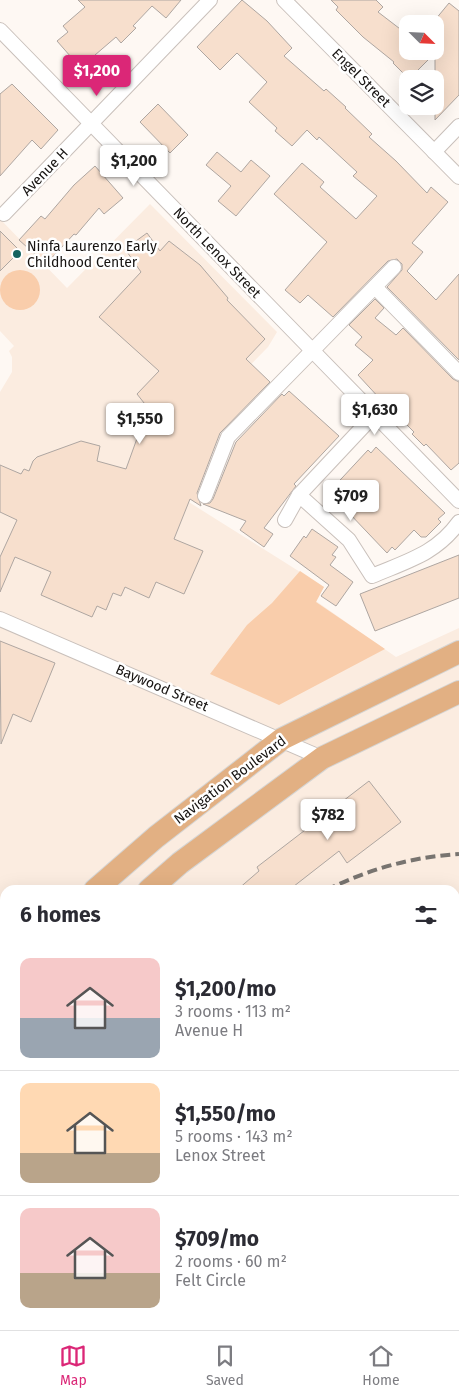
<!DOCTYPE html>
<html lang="en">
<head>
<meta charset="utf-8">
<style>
  :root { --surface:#fff; --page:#f7f7f7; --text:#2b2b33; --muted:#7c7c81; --line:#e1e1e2; --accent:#db2777 }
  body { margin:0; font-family:"Fira Sans",sans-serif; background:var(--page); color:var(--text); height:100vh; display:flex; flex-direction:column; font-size:19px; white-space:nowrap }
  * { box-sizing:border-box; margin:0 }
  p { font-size:16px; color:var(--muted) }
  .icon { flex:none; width:28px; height:28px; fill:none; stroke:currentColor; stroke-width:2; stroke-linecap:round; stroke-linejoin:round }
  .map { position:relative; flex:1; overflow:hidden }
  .side { position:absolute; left:0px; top:885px; width:460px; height:445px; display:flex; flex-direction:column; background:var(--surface); border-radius:15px 15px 0 0; box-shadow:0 5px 20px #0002 }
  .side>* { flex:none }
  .needle { width:32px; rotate:114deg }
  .fabs { position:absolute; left:399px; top:15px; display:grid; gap:10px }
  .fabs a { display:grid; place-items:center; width:45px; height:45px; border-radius:10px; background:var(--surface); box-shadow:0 5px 20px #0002; font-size:25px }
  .price { position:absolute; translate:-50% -42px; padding:0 11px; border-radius:5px; background:#fff; color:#222; font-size:16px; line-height:32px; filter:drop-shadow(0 1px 2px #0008) }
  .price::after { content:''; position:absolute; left:50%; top:30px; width:15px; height:11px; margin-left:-8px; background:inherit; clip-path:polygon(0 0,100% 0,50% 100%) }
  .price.on { background:var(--accent); color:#fff }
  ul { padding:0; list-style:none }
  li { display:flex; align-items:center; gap:15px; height:125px; padding:0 20px }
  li+li { border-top:1px solid var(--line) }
  li span { display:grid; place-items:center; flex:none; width:140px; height:100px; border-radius:10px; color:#555 }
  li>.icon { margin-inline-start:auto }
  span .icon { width:60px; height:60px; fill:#fffc; stroke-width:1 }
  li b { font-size:21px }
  h2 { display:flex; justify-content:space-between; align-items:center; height:60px; padding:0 20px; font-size:21px }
  .dock { display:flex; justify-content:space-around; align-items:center; height:70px; border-top:1px solid var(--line); background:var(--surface); font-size:14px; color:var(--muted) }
  .dock a { display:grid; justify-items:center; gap:2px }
  .dock .on { color:var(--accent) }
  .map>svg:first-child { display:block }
  .built { fill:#fbece0 }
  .green { fill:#f9cdab }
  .water { fill:#77d6d1 }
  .building { fill:#f7dfcd; stroke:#aea6a1 }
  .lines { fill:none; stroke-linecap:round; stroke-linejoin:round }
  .street-casing { stroke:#c9c0bb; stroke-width:16 }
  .primary-casing { stroke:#d5d5d4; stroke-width:24 }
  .street { stroke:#fff; stroke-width:14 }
  .primary { stroke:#e2b083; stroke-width:22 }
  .rail { stroke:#787470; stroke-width:4; stroke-dasharray:10 5; stroke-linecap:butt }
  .poi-dot { fill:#146360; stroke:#fff; stroke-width:2 }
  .labels { text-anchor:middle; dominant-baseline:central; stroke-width:5; stroke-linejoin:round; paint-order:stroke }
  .street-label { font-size:14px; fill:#161311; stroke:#fff }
  .poi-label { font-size:14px; fill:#161311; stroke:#fff; text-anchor:start }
</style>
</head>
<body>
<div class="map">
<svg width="459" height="1330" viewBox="0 0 459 1330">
  <rect width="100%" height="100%" fill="#fef8f3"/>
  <!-- built -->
  <polygon class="built" points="150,204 277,332 268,347 196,420 168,489 324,587 316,601 396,657 459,628 459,979 455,980 455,890 5,890 5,1325 221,1325 222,1330 0,1330 0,392 12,372 12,357 9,351 14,346 0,331 0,219 67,288"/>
  <!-- green -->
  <g class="green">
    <circle cx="20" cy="290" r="20"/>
    <polygon points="300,571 324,587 316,602 385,649 279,705 210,674 247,625 272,603"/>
  </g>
  <!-- water -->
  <g class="water">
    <polygon points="459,979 459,1282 455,1289 455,980"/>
    <polygon points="221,1325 446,1325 445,1330 222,1330"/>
  </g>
  <!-- building -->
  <g class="building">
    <polygon points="78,0 181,0 166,18 152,6 133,26 136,28 121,43 116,37 95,55 99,60 85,73 57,41 68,32 63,26 85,7"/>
    <polygon points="242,0 267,21 292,48 284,56 324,91 326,89 346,107 345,108 372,134 369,137 396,161 427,193 431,187 448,202 412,243 423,252 407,271 436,300 459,274 459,360 387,287 402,270 402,264 397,259 388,261 333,317 308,295 300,303 285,290 327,242 274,194 302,163 324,182 320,187 356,219 377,196 353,176 357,172 319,137 317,140 307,130 292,146 275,131 277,128 249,102 267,82 237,53 220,70 197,47"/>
    <polygon points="331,0 376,0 383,7 378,12 408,35 408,51 435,51 435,20 449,3 459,11 459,95 435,120 435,53 409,79 393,63 394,62 363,37 336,10 338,7"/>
    <polygon points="12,84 58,130 41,149 32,140 0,176 0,94"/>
    <polygon points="158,104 188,135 170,153 140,122"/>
    <polygon points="217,152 241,172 251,160 270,176 236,216 218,201 231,186 206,165"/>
    <polygon points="95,166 123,198 104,214 99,208 76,235 74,234 46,264 19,240 41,216 45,219 74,185"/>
    <polygon points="0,231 20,251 0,271"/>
    <polygon points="147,233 160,251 169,241 200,265 228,298 227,300 265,339 246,359 270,382 220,433 197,493 201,506 190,499 174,539 203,551 184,594 156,582 149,598 125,587 121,596 113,593 106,610 97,606 92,617 41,595 51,572 15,557 0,592 0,557 17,520 0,512 0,465 21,474 24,469 29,471 33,461 37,457 81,441 100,446 97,461 126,469 148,408 137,394 159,371 99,317 141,272 125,249"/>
    <polygon points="375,299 384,308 375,318 396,335 403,328 453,379 459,382 459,463 451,470 426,444 424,446 412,434 414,432 394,412 393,413 358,375 373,360 355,345 362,337 349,325"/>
    <polygon points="289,391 339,436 294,484 296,486 264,528 273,534 264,547 240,530 246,521 203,504 210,503 213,499 236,442 282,394 284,396"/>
    <polygon points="376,447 445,513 438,519 441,522 426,537 421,537 414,530 395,550 392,547 387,553 329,492 368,450 371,453"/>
    <polygon points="312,529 338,547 332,555 336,557 330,565 353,582 336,606 321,596 329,585 290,556 304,536 306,538"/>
    <polygon points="459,555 459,598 375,631 360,594"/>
    <polygon points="0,641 55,663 31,722 13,714 1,744"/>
    <polygon points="369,781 401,822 347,863 339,851 289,890 237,890 259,871 257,867"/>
  </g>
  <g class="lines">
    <defs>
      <g id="street">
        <polyline points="284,0 459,177"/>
        <polyline points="0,30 459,501"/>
        <polyline points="434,152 459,126"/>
        <polyline points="4,214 210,0"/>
        <polyline points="375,287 459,373"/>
        <path d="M 299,495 L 349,540 L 372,576 C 407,561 436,554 459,522"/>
        <polyline points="205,496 228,437 394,267"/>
        <polyline points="285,520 299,495 374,415"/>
        <polyline points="0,619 322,758"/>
      </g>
      <g id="primary">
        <polyline points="95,890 156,837 282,739 459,652"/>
        <polyline points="149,890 180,863 322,758 459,692"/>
        <polyline points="0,1007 5,1000"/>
        <polyline points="0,1071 5,1064"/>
      </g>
    </defs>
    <!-- street casing -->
    <use href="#street" class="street-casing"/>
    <!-- primary casing -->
    <use href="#primary" class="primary-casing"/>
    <!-- street -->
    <use href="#street" class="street"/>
    <!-- primary -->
    <use href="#primary" class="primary"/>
    <!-- rail -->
    <g class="rail">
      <path d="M 326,890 C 370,869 411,857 459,854"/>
      <polyline points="455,899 459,899"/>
      <polyline points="70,1330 72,1325"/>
    </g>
  </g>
  <!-- markers -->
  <circle class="poi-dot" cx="17" cy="254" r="5"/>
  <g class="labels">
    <!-- street labels -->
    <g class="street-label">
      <text transform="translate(361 78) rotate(45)">Engel Street</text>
      <text transform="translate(45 172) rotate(-46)">Avenue H</text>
      <text transform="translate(217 253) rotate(46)">North Lenox Street</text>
      <text transform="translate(162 688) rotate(23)">Baywood Street</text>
      <text transform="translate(230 780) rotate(-37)">Navigation Boulevard</text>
    </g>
    <!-- poi labels -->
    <g class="poi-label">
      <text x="27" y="246">Ninfa Laurenzo Early<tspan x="27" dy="16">Childhood Center</tspan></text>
    </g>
  </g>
</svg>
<div class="fabs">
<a><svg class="needle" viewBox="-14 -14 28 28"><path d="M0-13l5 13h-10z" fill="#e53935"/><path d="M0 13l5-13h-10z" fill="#7c7c81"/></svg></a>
<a><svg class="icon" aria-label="layers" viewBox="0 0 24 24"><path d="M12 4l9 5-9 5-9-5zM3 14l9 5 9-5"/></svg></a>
</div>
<b class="price on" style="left:97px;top:97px">$1,200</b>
<b class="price" style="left:134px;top:187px">$1,200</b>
<b class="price" style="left:375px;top:436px">$1,630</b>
<b class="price" style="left:140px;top:445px">$1,550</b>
<b class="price" style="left:351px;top:522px">$709</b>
<b class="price" style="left:328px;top:841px">$782</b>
<section class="side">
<h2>6 homes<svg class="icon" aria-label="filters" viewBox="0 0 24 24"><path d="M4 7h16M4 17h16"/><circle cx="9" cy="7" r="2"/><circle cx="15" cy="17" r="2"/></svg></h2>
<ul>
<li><span style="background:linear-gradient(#f6c9c9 60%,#9aa5b1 0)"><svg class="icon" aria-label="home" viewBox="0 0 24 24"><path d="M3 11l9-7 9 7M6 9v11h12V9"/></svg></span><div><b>$1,200/mo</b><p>3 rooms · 113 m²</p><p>Avenue H</p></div></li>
<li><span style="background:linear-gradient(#ffd9b3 70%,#b9a48a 0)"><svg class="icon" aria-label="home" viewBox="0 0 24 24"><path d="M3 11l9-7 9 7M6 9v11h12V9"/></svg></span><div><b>$1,550/mo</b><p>5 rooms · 143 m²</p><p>Lenox Street</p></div></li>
<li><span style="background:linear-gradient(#f6c9c9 65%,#b9a48a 0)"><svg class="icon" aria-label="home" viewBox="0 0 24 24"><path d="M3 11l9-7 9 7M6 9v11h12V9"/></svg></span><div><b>$709/mo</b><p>2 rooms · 60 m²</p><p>Felt Circle</p></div></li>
</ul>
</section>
</div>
<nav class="dock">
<a class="on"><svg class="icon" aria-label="map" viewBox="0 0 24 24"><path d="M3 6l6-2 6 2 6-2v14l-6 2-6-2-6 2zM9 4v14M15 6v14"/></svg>Map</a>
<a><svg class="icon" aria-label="saved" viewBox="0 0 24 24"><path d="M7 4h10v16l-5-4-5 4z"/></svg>Saved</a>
<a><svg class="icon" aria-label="home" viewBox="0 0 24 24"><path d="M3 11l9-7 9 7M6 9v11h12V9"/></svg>Home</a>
</nav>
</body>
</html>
